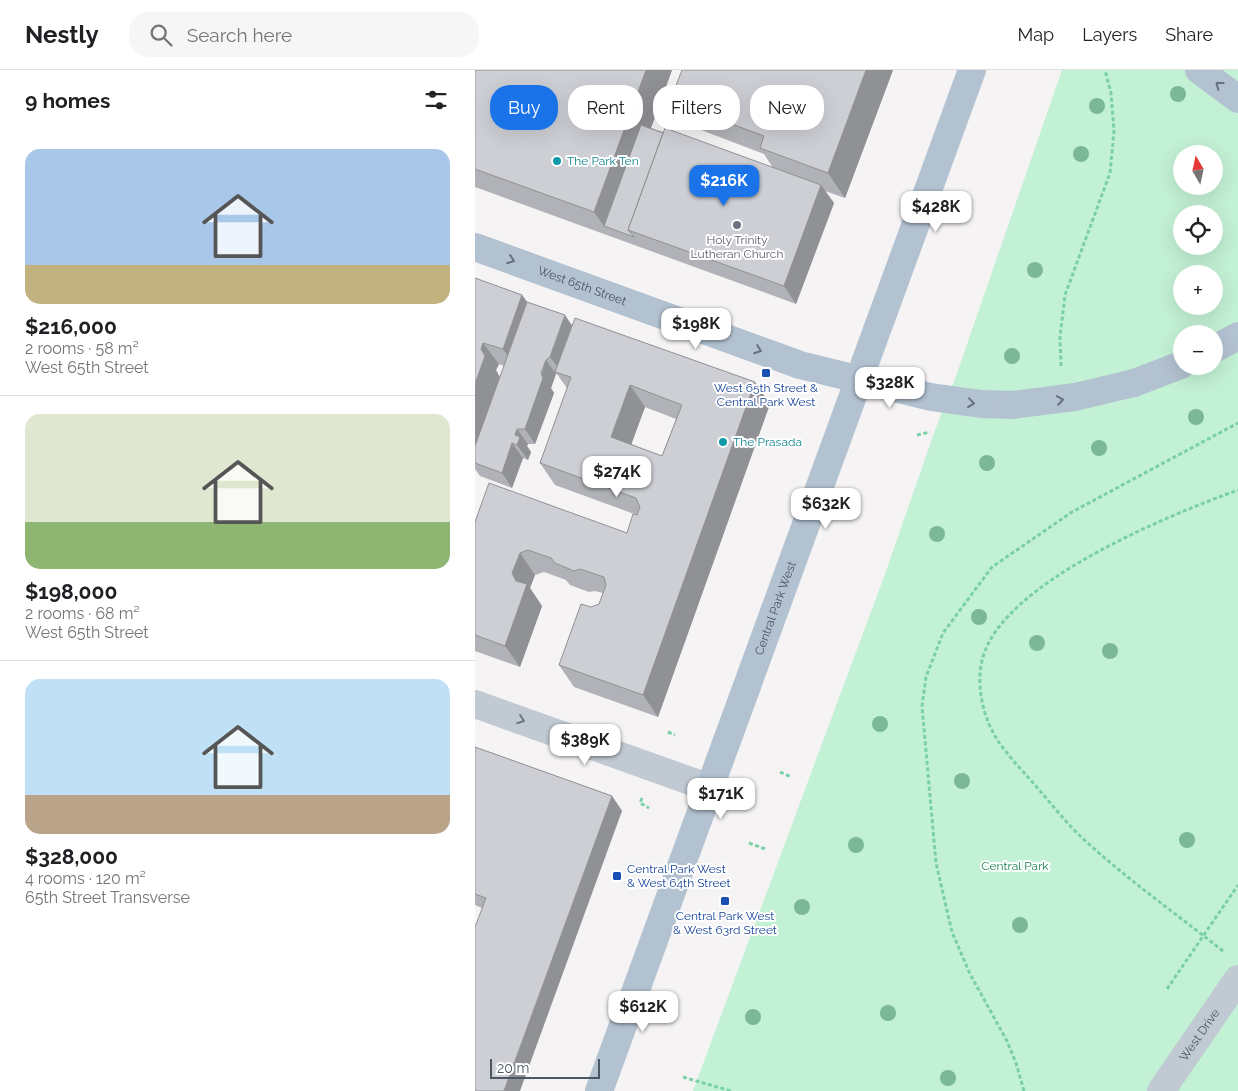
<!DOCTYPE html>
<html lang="en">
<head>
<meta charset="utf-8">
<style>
  :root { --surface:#fff; --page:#f6f6f6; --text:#202124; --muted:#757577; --line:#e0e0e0; --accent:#1a73e8 }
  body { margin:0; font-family:Raleway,sans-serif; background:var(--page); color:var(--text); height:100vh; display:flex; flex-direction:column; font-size:19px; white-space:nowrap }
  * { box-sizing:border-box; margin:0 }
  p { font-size:16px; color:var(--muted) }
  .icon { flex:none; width:28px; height:28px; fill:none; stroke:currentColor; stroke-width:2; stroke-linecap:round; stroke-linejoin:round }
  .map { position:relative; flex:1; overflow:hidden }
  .panel { display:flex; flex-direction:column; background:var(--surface); width:475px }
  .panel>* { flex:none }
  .top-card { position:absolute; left:15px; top:15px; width:475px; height:45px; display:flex; gap:10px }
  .needle { width:32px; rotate:351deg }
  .tools { position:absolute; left:698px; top:75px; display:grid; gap:10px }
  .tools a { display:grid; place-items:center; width:50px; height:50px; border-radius:50%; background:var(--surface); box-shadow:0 5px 20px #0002; font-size:25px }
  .scale { position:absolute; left:15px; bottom:12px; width:110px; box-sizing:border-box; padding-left:5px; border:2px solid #4a5661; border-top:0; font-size:14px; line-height:18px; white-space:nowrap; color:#4a5661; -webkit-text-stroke:4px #fff; paint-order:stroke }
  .price { position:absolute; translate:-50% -42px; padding:0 11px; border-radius:10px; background:#fff; color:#222; font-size:16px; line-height:32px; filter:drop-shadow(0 1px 2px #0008) }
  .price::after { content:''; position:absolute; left:50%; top:30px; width:15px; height:11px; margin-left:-8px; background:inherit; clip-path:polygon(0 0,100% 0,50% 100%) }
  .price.selected { background:var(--accent); color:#fff }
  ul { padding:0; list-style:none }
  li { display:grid; align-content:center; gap:10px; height:265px; padding:0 25px }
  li+li { border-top:1px solid var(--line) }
  li span { display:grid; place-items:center; height:155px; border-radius:15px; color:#555 }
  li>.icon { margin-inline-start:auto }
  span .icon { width:90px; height:90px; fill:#fffc; stroke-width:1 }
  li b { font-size:21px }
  h2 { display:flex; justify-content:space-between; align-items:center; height:60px; padding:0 25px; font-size:21px }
  .tag { padding:0 18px; border-radius:20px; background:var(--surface); box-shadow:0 5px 20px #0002; font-size:18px; line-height:45px }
  .tag.selected { background:var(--accent); color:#fff }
  header { display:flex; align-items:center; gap:30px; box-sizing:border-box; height:70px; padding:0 25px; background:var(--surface); border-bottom:1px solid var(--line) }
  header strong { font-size:24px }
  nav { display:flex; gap:28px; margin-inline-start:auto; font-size:18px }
  .search { width:350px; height:45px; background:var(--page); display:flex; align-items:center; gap:12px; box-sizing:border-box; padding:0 18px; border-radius:20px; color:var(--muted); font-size:19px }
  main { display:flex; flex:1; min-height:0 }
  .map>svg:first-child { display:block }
  .green { fill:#c3f1d5; fill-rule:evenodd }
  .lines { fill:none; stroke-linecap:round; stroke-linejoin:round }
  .path { stroke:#7ad0a6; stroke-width:3; stroke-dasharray:4 2.5; stroke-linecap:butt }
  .minor { stroke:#c1cad2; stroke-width:28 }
  .major { stroke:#b3c2d1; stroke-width:28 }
  .path-bridge { stroke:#7ad0a6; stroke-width:3; stroke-dasharray:4 2.5; stroke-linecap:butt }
  .major-bridge { stroke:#b3c2d1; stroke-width:28 }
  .tree { fill:#7bb799 }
  .wall { fill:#b0b2b7; fill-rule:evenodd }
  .shaded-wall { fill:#909195 }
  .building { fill:#cdcfd5; stroke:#909195; fill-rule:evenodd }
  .oneway { stroke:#64717d }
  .oneway2 { stroke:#6e7983 }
  .culture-dot { fill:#0f9aa8; stroke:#fff; stroke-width:2 }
  .worship-dot { fill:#6b7280; stroke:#fff; stroke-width:2 }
  .transit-dot { fill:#1a4fb4; stroke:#fff; stroke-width:2 }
  .labels { text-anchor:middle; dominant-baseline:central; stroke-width:4; stroke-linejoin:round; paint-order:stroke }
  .culture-label { font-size:12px; fill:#0d838f; stroke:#fff; text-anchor:start }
  .worship-label { font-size:12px; fill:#5b616d; stroke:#fff }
  .street-label { font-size:12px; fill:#4a5661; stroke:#fff }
  .transit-label { font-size:12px; fill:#164399; stroke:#fff }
  .park-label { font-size:12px; fill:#17864f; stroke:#fff }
</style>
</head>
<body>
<header>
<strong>Nestly</strong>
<div class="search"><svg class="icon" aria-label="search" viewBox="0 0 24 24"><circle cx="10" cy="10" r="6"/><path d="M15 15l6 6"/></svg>Search here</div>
<nav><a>Map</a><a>Layers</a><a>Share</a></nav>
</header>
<main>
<section class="panel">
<h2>9 homes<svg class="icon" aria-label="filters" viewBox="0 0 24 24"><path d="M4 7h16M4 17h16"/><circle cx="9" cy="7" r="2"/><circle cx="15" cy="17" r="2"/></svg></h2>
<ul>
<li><span style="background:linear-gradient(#a9c7e8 75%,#c2b280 0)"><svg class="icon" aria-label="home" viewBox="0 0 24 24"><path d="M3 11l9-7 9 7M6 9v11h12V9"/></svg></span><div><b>$216,000</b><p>2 rooms · 58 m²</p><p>West 65th Street</p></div></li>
<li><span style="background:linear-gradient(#dfe7d0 70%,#8fb573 0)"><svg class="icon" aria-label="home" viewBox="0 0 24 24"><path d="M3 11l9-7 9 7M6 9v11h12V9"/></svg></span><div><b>$198,000</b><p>2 rooms · 68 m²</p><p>West 65th Street</p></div></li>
<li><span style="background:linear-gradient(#bfe0f5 75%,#b9a48a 0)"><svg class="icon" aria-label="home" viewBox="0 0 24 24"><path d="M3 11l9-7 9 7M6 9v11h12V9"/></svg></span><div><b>$328,000</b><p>4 rooms · 120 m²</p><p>65th Street Transverse</p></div></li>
</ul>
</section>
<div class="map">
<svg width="763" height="1021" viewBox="0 0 763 1021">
  <rect width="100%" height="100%" fill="#f5f3f3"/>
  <!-- green -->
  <path class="green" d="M 587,0 L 763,0 L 763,1021 L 218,1021 L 410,504 L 459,363 L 481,306 ZM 706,84 L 739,84 L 739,116 L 706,116 ZM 706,144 L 739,144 L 739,176 L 706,176 ZM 706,204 L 739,204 L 739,236 L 706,236 ZM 706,264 L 739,264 L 739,296 L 706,296 Z"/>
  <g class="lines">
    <!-- path -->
    <g class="path">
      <polyline points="586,296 585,267 590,225 635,103 639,61 636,23 630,0"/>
      <polyline points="442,365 455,362"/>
      <polyline points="193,662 200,665"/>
      <polyline points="305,702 316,707"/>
      <polyline points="167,728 165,733 174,738"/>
      <polyline points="274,773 290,779"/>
      <path d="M 748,881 C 700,843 649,807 604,765 C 588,749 574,731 559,714 C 547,700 533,686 523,671 C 508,648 500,614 508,587 C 529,512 694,445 763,420"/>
      <polyline points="208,1007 256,1021"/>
      <polyline points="549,1021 541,993 532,971 495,904 477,862 461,793 447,636 451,607 468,563 517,497 597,442 763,353"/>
    </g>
    <!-- minor -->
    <g class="minor">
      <polyline points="0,634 235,718"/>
      <path id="s1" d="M 686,1021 L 763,909"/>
    </g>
    <!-- major -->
    <g class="major">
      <polyline points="724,0 763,29"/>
      <path id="s2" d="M 0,177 L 325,295 L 456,327 L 506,334 L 537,335"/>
      <polyline points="739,279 763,266"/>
      <polyline points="659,313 706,295"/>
      <path id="s3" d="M 124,1021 L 497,0"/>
    </g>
    <!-- path-bridge -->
    <polyline class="path-bridge" points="692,919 763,815"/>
    <!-- major-bridge -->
    <polyline class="major-bridge" points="537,335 600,327 659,313"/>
  </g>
  <!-- trees -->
  <g class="tree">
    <circle cx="703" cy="24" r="8"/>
    <circle cx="622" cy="36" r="8"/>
    <circle cx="606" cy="84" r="8"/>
    <circle cx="560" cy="200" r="8"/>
    <circle cx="537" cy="286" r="8"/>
    <circle cx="721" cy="347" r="8"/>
    <circle cx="624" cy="378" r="8"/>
    <circle cx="512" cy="393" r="8"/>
    <circle cx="462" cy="464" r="8"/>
    <circle cx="504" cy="547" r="8"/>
    <circle cx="562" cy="573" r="8"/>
    <circle cx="635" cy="581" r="8"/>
    <circle cx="405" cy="654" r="8"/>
    <circle cx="487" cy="711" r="8"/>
    <circle cx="712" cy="770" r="8"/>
    <circle cx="381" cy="775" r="8"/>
    <circle cx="327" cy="837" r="8"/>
    <circle cx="545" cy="855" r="8"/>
    <circle cx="413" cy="943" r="8"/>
    <circle cx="278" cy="947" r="8"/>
    <circle cx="473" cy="1008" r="8"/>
  </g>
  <!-- wall -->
  <g class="wall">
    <polygon points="0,0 197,0 176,58 298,98 289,84 213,55 195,31 418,0 370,128 350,121 359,133 321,234 0,117"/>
    <path d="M 0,208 L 47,225 L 52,232 L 97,255 L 295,334 L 183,647 L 99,617 L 84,595 L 116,537 L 124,534 L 128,523 L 120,521 L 114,522 L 95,515 L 91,510 L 69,502 L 60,505 L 55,518 L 67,536 L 45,597 L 0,581 L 0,452 L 152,463 L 162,445 L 80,415 L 65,393 L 92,318 L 82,304 L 81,304 L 76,318 L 79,323 L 60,374 L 53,374 L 52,376 L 56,382 L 53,390 L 48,388 L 37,418 L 5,406 L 0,399 ZM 24,294 L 29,296 L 25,307 L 21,300 ZM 170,337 L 201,349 L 187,386 L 156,374 Z"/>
    <polygon points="0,677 137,726 147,741 7,838 0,835"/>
  </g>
  <!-- shaded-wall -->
  <g class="shaded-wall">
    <polygon points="171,0 197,0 139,160 129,156 119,142"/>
    <polygon points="391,0 418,0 370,128 353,103"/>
    <polygon points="346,115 359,133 321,234 309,216"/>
    <polygon points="47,225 62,246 43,301 28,279"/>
    <polygon points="90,245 100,260 86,302 75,287"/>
    <polygon points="8,273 24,294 21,300 25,308 1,375 0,373 0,314 6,279"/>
    <polygon points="71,290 81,304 76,318 79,323 60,374 50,359"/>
    <polygon points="280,312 295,334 183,647 168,625"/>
    <polygon points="155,315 170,337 151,389 136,367"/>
    <polygon points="42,359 53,374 52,376 56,382 53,390 42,375 40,365"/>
    <polygon points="37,373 48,388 37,418 27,403"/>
    <polygon points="45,483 60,505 55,518 67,536 45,597 30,576 41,511 37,503"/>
    <polygon points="137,726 147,741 45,1021 29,1021"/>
  </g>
  <!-- building -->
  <g class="building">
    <polygon points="0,0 171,0 119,142 0,99"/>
    <polygon points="207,0 391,0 353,103 285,78 289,66 195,31"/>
    <polygon points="166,55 188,63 153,160 159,167 129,156"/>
    <polygon points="190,58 346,115 309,216 153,160"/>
    <polygon points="0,208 47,225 28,279 8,273 6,279 10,286 0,314"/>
    <polygon points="52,232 90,245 75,287 71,290 66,303 68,308 50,359 42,359 40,365 45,367 42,375 37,373 27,403 0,393 0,376"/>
    <path d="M 100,248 L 280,312 L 168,625 L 84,595 L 106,534 L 116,537 L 124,534 L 131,515 L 129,507 L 105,499 L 99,501 L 80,493 L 76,488 L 53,480 L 45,483 L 37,503 L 41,511 L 52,514 L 30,576 L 0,565 L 0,452 L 14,413 L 152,463 L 158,444 L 162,445 L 165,437 L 161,428 L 65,393 L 96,307 L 80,302 ZM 155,315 L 207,335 L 187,386 L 136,367 Z"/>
    <polygon points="0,677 137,726 29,1021 0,1021 0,857 11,828 0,824"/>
  </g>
  <!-- one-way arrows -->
  <defs><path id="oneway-chevron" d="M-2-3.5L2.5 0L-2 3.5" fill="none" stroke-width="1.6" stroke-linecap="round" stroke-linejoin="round" transform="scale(1.25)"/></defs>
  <g class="oneway">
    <use href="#oneway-chevron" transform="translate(744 15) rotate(-143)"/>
    <use href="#oneway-chevron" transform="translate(36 190) rotate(20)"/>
    <use href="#oneway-chevron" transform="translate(283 280) rotate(20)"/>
    <use href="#oneway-chevron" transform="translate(585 330) rotate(-9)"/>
    <use href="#oneway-chevron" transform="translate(496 333) rotate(7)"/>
  </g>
  <use class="oneway2" href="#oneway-chevron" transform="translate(46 650) rotate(20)"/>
  <!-- markers -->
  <g class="culture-dot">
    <circle cx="82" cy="91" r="5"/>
    <circle cx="248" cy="372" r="5"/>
  </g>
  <circle class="worship-dot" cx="262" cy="155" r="5"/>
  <g class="transit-dot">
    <rect x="286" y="298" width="10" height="10" rx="2.5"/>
    <rect x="137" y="801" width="10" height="10" rx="2.5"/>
    <rect x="245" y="826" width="10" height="10" rx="2.5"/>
  </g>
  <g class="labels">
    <!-- culture labels -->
    <g class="culture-label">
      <text x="92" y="91">The Park Ten</text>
      <text x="258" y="372">The Prasada</text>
    </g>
    <!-- worship labels -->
    <g class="worship-label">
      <text x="262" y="170">Holy Trinity<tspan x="262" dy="14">Lutheran Church</tspan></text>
    </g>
    <!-- street labels -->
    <g class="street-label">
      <text stroke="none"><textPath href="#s2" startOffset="114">West 65th Street</textPath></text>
      <text stroke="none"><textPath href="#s3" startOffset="514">Central Park West</textPath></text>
      <text stroke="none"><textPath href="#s1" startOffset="68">West Drive</textPath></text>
    </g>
    <!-- transit labels -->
    <g class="transit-label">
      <text x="291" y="318">West 65th Street &amp;<tspan x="291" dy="14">Central Park West</tspan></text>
      <text x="152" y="799" text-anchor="start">Central Park West<tspan x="152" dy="14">&amp; West 64th Street</tspan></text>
      <text x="250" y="846">Central Park West<tspan x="250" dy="14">&amp; West 63rd Street</tspan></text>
    </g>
    <!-- park labels -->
    <g class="park-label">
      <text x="540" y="796">Central Park</text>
    </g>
  </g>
</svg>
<div class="tools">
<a><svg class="needle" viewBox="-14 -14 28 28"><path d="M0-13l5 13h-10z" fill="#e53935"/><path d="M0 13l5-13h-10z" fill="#757577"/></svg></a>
<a><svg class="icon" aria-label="locate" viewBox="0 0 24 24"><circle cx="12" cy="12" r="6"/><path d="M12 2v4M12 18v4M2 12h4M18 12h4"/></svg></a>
<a>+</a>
<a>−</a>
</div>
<div class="scale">20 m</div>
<b class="price selected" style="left:249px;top:137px">$216K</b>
<b class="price" style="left:461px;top:163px">$428K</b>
<b class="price" style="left:221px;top:280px">$198K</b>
<b class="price" style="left:415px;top:339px">$328K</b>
<b class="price" style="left:142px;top:428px">$274K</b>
<b class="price" style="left:351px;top:460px">$632K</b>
<b class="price" style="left:110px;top:696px">$389K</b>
<b class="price" style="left:246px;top:750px">$171K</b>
<b class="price" style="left:168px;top:963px">$612K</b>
<div class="top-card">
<a class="tag selected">Buy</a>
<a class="tag">Rent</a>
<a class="tag">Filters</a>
<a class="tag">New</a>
</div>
</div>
</main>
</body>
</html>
